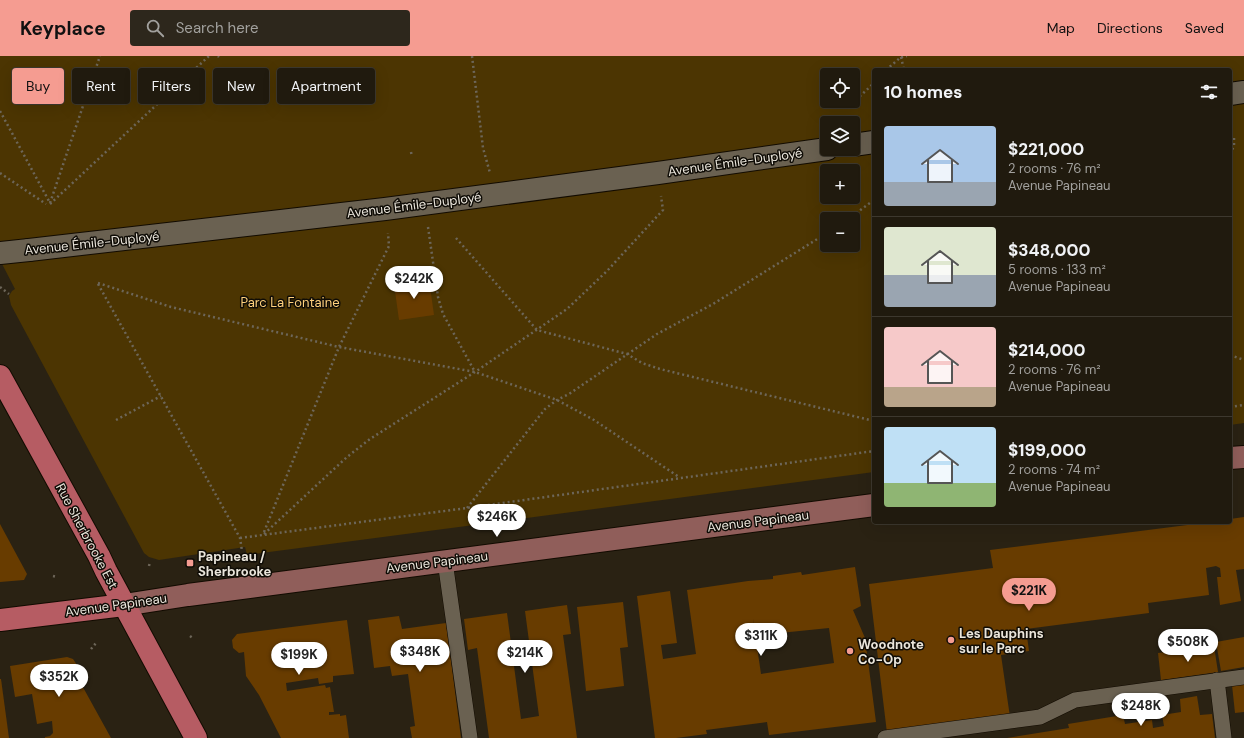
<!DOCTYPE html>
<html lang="en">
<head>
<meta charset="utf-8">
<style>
  :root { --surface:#201a0e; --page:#2d271c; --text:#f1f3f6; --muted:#a2a19e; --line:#3d382e; --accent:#f59c91 }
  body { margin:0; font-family:"DM Sans",sans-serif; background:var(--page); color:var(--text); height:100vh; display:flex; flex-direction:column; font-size:15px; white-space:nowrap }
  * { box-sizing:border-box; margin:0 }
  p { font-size:13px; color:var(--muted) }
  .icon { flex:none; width:22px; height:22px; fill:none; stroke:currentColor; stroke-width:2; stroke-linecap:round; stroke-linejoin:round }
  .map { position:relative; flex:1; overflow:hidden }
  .sheet { position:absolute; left:872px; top:12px; width:360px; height:456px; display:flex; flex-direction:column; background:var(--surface); border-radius:4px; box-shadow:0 4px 16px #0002,0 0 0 1px var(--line) }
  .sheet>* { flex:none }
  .guide { position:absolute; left:12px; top:12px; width:380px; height:36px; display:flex; gap:8px }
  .controls { position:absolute; left:820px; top:12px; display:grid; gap:8px }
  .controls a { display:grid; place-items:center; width:40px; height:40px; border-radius:4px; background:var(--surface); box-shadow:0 4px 16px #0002,0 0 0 1px var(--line); font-size:20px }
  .price { position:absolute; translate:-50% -34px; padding:0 9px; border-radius:14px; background:#fff; color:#222; font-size:13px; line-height:26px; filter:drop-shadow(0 1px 2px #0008) }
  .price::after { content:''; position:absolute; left:50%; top:24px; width:12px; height:9px; margin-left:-6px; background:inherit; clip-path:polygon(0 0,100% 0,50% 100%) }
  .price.active { background:var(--accent); color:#111 }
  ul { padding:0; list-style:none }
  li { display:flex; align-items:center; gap:12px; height:100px; padding:0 12px }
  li+li { border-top:1px solid var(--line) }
  li span { display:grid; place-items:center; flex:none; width:112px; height:80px; border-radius:4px; color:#555 }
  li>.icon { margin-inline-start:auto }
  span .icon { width:48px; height:48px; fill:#fffc; stroke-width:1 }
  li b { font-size:17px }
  h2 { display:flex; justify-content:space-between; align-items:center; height:48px; padding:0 12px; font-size:17px }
  .chip { padding:0 14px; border-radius:4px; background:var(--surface); box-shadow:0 4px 16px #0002,0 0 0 1px var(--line); font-size:14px; line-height:36px }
  .chip.active { background:var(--accent); color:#111 }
  header { display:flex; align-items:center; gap:24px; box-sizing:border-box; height:56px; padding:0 20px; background:var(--accent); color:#111 }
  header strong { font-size:19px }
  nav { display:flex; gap:22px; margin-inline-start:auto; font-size:14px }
  .search { width:280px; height:36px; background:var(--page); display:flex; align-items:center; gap:10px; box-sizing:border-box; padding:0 14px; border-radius:4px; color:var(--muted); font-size:15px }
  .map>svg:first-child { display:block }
  .green { fill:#4c3502; fill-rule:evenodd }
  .building { fill:#683c00; fill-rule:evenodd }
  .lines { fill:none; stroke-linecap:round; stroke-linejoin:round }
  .service-casing { stroke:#120b01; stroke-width:16 }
  .pedestrian-casing { stroke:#120b01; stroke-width:24 }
  .minor-casing { stroke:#120b01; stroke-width:24 }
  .secondary-casing { stroke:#120b01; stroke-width:24 }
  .primary-casing { stroke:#120b01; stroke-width:24 }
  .path { stroke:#6d6659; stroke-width:2.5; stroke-dasharray:2 3; stroke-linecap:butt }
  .service { stroke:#6a6151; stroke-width:15 }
  .pedestrian { stroke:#6a6151; stroke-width:22 }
  .minor { stroke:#6a6151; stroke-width:22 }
  .secondary { stroke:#905e5a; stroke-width:22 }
  .primary { stroke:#b65c63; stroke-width:22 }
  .poi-dot { fill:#f59c91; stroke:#0f0c06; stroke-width:1.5 }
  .labels { text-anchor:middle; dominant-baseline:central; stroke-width:3; stroke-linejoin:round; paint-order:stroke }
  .street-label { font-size:13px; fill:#eae5db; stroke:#0f0c06 }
  .park-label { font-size:13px; fill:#ffd17d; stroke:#0f0c06 }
  .poi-label { font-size:13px; font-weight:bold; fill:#eae5db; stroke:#0f0c06; text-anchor:start }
</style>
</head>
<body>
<header>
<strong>Keyplace</strong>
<div class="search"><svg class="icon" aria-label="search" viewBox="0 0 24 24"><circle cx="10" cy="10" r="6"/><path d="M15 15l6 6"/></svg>Search here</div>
<nav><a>Map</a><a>Directions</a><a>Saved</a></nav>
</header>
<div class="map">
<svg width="1244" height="682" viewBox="0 0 1244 682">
  <rect width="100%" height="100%" fill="#2a2213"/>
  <!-- green -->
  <path class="green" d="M 0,0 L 1244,0 L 1244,367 L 1230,369 L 1230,14 L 874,14 L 874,416 L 247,499 L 245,491 L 159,504 L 149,501 L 144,497 L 11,249 L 9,240 L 12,235 L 15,233 L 0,204 ZM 827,19 L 853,19 L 853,45 L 827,45 ZM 827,67 L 853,67 L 853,93 L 827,93 ZM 827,115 L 853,115 L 853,141 L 827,141 ZM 827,163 L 853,163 L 853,189 L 827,189 Z"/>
  <!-- building -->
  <g class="building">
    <polygon points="429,223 434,259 399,264 394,228"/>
    <polygon points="1244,461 1244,513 1236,514 1241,545 1220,549 1217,521 1221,521 1220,512 1216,510 1206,512 1209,539 1148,547 1149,557 1026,573 1029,595 1001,599 1010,661 887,677 869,528 993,512 990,494 1211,466 1230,466 1230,463"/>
    <polygon points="0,468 27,518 24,524 0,526"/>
    <path d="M 855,511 L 861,550 L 853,554 L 865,582 L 876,666 L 769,679 L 767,666 L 706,674 L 707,678 L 676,682 L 655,682 L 637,540 L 670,535 L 677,587 L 661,589 L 663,603 L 696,598 L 687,534 L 748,525 L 773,523 L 773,520 L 801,516 L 802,519 ZM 753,563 L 757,583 L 781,580 L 780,577 L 829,572 L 834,607 L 761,618 Z"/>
    <polygon points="623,546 628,591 620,592 624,630 586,635 577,551"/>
    <polygon points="567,549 571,578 563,579 577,682 489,682 477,592 468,594 464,563 507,557 521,663 539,660 525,555"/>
    <polygon points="399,560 402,573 446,567 461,682 412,682 410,671 415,670 408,618 392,620 390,610 374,612 368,564"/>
    <polygon points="347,564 354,618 333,620 333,626 319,628 318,622 286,627 287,635 325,629 326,632 330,631 334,656 329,656 329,659 340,658 340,660 346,659 349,682 281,682 259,639 246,620 244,596 239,597 233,592 232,584 237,578"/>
    <polygon points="1244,581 1244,611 1221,615 1216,586"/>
    <polygon points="1214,590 1218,616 1161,624 1158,597"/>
    <polygon points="67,601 73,603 77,609 74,615 111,682 45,682 45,681 50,680 53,677 52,665 37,668 32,638 15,641 10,610"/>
    <polygon points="0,623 1,623 9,682 0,682"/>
    <polygon points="1244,627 1244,656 1235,657 1232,629"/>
    <polygon points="1197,640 1200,659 1212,658 1215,682 1007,682 1069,672 1068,668 1123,659 1125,668 1152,664 1153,672 1164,670 1162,659 1181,656 1180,643"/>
  </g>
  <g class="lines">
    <defs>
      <g id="service">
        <polyline points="445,505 470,682"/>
        <polyline points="1217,624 1224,682"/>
        <polyline points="885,682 1040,661 1075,644 1244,621"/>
      </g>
      <g id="pedestrian">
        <polyline points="1230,38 1244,36"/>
        <polyline points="853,89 874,86"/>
        <polyline points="29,194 385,153 658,117 827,93"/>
      </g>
      <polyline id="minor" points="0,197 29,194"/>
      <g id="secondary">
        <polyline points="1230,402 1244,401"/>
        <polyline points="124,549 188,539 874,449"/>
      </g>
      <g id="primary">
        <polyline points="0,320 99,500 106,515 196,682"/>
        <polyline points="0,564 124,549"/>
      </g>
    </defs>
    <!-- service casing -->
    <use href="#service" class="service-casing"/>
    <!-- pedestrian casing -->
    <use href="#pedestrian" class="pedestrian-casing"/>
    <!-- minor casing -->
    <use href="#minor" class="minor-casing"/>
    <!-- secondary casing -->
    <use href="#secondary" class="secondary-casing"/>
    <!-- primary casing -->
    <use href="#primary" class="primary-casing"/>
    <!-- path -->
    <g class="path">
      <polyline points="218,0 219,1"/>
      <polyline points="472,0 483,92 490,117"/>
      <polyline points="901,1 904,14"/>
      <polyline points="886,14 901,1 907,0"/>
      <polyline points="856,44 874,27"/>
      <polyline points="0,55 50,147"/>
      <polyline points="411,96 412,101"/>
      <polyline points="1230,98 1234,90 1234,80"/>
      <polyline points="0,117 46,148"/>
      <polyline points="50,147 100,0"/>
      <polyline points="50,148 209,0"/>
      <polyline points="848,163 874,144"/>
      <polyline points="428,171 438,241 443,258 475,316"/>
      <polyline points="456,182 537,274 627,298 642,307 660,313 874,365"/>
      <polyline points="98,227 171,251 339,291 475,316 557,344 594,364 679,421"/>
      <polyline points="98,228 240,482 242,495"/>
      <polyline points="0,231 9,238"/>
      <polyline points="1230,299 1244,304"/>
      <polyline points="1230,351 1244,349"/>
      <polyline points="116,364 161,340"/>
      <polyline points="467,452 545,353 557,344 569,338 657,278 713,248 827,177"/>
      <polyline points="264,476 339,291 389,190 388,177"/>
      <polyline points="264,478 347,401 370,383 475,316 567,253 607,215 663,154 661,140"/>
      <polyline points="240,482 467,452 874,395"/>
      <polyline points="149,510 150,506"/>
      <polyline points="53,520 57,521"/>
      <polyline points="190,580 194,583"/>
      <polyline points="91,593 96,587"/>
    </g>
    <!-- service -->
    <use href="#service" class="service"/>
    <!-- pedestrian -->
    <use href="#pedestrian" class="pedestrian"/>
    <!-- minor -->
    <use href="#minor" class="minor"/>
    <!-- secondary -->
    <use href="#secondary" class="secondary"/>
    <!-- primary -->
    <use href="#primary" class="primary"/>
  </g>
  <!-- markers -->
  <g class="poi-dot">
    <rect x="186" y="503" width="8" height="8" rx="2"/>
    <circle cx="951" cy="584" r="4"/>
    <circle cx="850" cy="595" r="4"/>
  </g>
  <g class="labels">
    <!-- street labels -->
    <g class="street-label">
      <text transform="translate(735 106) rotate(-8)">Avenue Émile-Duployé</text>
      <text transform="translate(414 149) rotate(-7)">Avenue Émile-Duployé</text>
      <text transform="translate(92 187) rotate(-6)">Avenue Émile-Duployé</text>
      <text transform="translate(758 465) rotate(-7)">Avenue Papineau</text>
      <text transform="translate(87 480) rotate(62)">Rue Sherbrooke Est</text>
      <text transform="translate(437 506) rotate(-7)">Avenue Papineau</text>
      <text transform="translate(116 549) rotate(-8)">Avenue Papineau</text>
    </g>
    <!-- park labels -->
    <g class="park-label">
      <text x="290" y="246">Parc La Fontaine</text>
    </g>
    <!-- poi labels -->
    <g class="poi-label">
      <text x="198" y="500">Papineau /<tspan x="198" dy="15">Sherbrooke</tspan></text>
      <text x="959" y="577">Les Dauphins<tspan x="959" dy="15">sur le Parc</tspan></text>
      <text x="858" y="588">Woodnote<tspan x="858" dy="15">Co-Op</tspan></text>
    </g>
  </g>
</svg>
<div class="controls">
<a><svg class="icon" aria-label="locate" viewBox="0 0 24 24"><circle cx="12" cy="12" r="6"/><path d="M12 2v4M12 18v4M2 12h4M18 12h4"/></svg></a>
<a><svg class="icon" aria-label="layers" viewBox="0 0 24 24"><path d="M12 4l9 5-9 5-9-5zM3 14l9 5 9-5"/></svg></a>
<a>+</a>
<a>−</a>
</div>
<b class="price" style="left:414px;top:244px">$242K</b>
<b class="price" style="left:497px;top:482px">$246K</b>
<b class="price active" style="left:1029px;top:556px">$221K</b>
<b class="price" style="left:761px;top:601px">$311K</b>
<b class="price" style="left:1188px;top:607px">$508K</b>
<b class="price" style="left:420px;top:617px">$348K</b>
<b class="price" style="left:525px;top:618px">$214K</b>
<b class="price" style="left:299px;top:620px">$199K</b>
<b class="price" style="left:59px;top:642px">$352K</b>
<b class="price" style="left:1141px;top:671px">$248K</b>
<div class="guide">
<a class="chip active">Buy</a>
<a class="chip">Rent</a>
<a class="chip">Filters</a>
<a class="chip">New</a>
<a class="chip">Apartment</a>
</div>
<section class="sheet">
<h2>10 homes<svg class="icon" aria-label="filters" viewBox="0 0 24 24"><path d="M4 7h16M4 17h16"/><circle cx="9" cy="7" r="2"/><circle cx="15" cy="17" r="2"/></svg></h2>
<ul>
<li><span style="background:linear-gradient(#a9c7e8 70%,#9aa5b1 0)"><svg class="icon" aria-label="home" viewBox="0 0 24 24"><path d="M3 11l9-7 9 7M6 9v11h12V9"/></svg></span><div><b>$221,000</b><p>2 rooms · 76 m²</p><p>Avenue Papineau</p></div></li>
<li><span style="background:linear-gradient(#dfe7d0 60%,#9aa5b1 0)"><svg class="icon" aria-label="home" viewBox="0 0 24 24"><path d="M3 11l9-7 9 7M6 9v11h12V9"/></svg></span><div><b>$348,000</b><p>5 rooms · 133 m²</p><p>Avenue Papineau</p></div></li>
<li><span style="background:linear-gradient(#f6c9c9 75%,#b9a48a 0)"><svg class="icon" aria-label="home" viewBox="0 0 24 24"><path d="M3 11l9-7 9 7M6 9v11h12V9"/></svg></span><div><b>$214,000</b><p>2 rooms · 76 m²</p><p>Avenue Papineau</p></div></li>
<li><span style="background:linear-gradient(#bfe0f5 70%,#8fb573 0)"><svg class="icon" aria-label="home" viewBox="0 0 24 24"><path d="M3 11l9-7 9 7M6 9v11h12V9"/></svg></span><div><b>$199,000</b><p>2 rooms · 74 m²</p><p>Avenue Papineau</p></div></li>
</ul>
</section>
</div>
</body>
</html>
